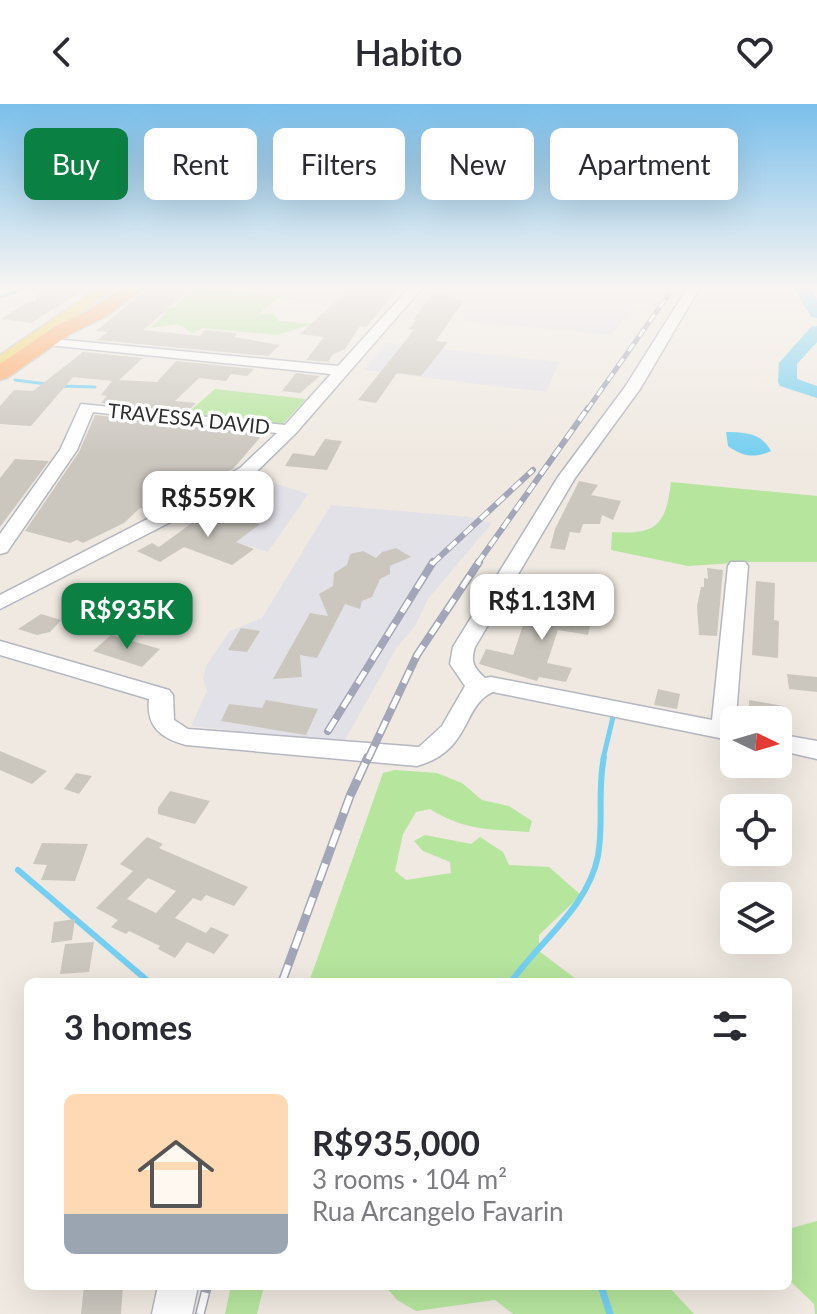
<!DOCTYPE html>
<html lang="en">
<head>
<meta charset="utf-8">
<style>
  :root { --surface:#fff; --page:#f7f7f7; --text:#2b2b33; --muted:#7c7c81; --accent:#0b8043 }
  body { margin:0; font-family:Lato,sans-serif; background:var(--page); color:var(--text); height:100vh; display:flex; flex-direction:column; font-size:30px; white-space:nowrap }
  * { box-sizing:border-box; margin:0 }
  p { font-size:26px; color:var(--muted) }
  .icon { flex:none; width:44px; height:44px; fill:none; stroke:currentColor; stroke-width:2; stroke-linecap:round; stroke-linejoin:round }
  .map { position:relative; flex:1; overflow:hidden }
  .panel { position:absolute; left:24px; top:874px; width:768px; height:312px; display:flex; flex-direction:column; background:var(--surface); border-radius:12px; box-shadow:0 8px 32px #0002 }
  .panel>* { flex:none }
  .hud { position:absolute; left:24px; top:24px; width:770px; height:72px; display:flex; gap:16px }
  .needle { width:52px; rotate:95deg }
  .controls { position:absolute; left:720px; top:602px; display:grid; gap:16px }
  .controls a { display:grid; place-items:center; width:72px; height:72px; border-radius:12px; background:var(--surface); box-shadow:0 8px 32px #0002; font-size:40px }
  .price { position:absolute; translate:-50% -68px; padding:0 18px; border-radius:16px; background:#fff; color:#222; font-size:26px; line-height:52px; filter:drop-shadow(0 2px 4px #0008) }
  .price::after { content:''; position:absolute; left:50%; top:48px; width:24px; height:18px; margin-left:-12px; background:inherit; clip-path:polygon(0 0,100% 0,50% 100%) }
  .price.active { background:var(--accent); color:#fff }
  ul { padding:0; list-style:none }
  li { display:flex; align-items:center; gap:24px; height:200px; padding:0 40px }
  li span { display:grid; place-items:center; flex:none; width:224px; height:160px; border-radius:12px; color:#555 }
  li>.icon { margin-inline-start:auto }
  span .icon { width:96px; height:96px; fill:#fffc; stroke-width:1 }
  li b { font-size:34px }
  h2 { display:flex; justify-content:space-between; align-items:center; height:96px; padding:0 40px; font-size:34px }
  .tag { padding:0 28px; border-radius:12px; background:var(--surface); box-shadow:0 8px 32px #0002; font-size:28px; line-height:72px }
  .tag.active { background:var(--accent); color:#fff }
  header { display:flex; justify-content:space-between; align-items:center; height:104px; padding:0 40px; background:var(--surface); font-size:36px; font-weight:600 }
  .map>svg:first-child { display:block }
  .industrial { fill:#e3e1e8 }
  .green { fill:#b6e59e }
  .water { fill:#75cff0 }
  .lines { fill:none; stroke-linecap:round; stroke-linejoin:round }
  .stream-far3 { stroke:#75cff0; stroke-width:3 }
  .stream-far2 { stroke:#75cff0; stroke-width:5 }
  .stream-far1 { stroke:#75cff0; stroke-width:6 }
  .stream { stroke:#75cff0; stroke-width:7 }
  .river { fill:#75cff0; fill-rule:evenodd }
  .building { fill:#cbc7bf; fill-rule:evenodd }
  .minor-casing { stroke:#b4b7c1; stroke-width:3 }
  .major-casing { stroke:#c9c9c9; stroke-width:3 }
  .highway-casing { stroke:#c9c9c9; stroke-width:3 }
  .minor { fill:#fff; fill-rule:evenodd }
  .major { fill:#f2d163; fill-rule:evenodd }
  .highway { fill:#ffa35c; fill-rule:evenodd }
  .rail-far4-casing { stroke:#a3a6b8; stroke-width:5 }
  .rail-far3-casing { stroke:#a3a6b8; stroke-width:6 }
  .rail-far2-casing { stroke:#a3a6b8; stroke-width:8 }
  .rail-far1-casing { stroke:#a3a6b8; stroke-width:9 }
  .rail-casing { stroke:#a3a6b8; stroke-width:10 }
  .rail-far4 { stroke:#fff; stroke-width:3; stroke-dasharray:9; stroke-linecap:butt }
  .rail-far3 { stroke:#fff; stroke-width:4; stroke-dasharray:11; stroke-linecap:butt }
  .rail-far2 { stroke:#fff; stroke-width:5; stroke-dasharray:14; stroke-linecap:butt }
  .rail-far1 { stroke:#fff; stroke-width:6; stroke-dasharray:18; stroke-linecap:butt }
  .rail { stroke:#fff; stroke-width:7; stroke-dasharray:22; stroke-linecap:butt }
  .labels { text-anchor:middle; dominant-baseline:central; stroke-width:7; stroke-linejoin:round; paint-order:stroke }
  .far-street-label { font-size:20px; fill:#2e2e2e; stroke:#fff }
</style>
</head>
<body>
<header><svg class="icon" aria-label="back" viewBox="0 0 24 24"><path d="M15 5l-7 7 7 7"/></svg>Habito<svg class="icon" aria-label="heart" viewBox="0 0 24 24"><path d="M12 20l-8-8c-3-5 5-10 8-4 3-6 11-1 8 4z"/></svg></header>
<div class="map">
<svg width="817" height="1210" viewBox="0 0 817 1210">
  <rect width="100%" height="100%" fill="#efe9e1"/>
  <!-- industrial -->
  <g class="industrial">
    <polygon points="434,183 647,183 612,231 463,217 469,190 431,186"/>
    <polygon points="386,239 559,258 546,288 364,266"/>
    <polygon points="258,374 308,390 268,448 184,421"/>
    <polygon points="331,401 469,413 492,419 428,495 415,522 397,543 343,640 191,622 207,587 203,575 206,562 230,527 262,514"/>
  </g>
  <!-- green -->
  <g class="green">
    <polygon points="183,184 217,185 308,196 278,194 260,209 274,210 279,217 313,220 277,231 203,224 192,229 178,220 150,224 166,209 152,205 175,203 191,188"/>
    <polygon points="215,285 306,295 281,322 184,312"/>
    <path d="M 671,378 L 817,392 L 817,458 L 750,458 L 688,462 L 611,446 L 612,428 C 656,431 666,422 671,378 Z"/>
    <path d="M 395,666 L 437,669 L 462,679 L 482,696 L 509,702 L 532,717 L 529,728 C 489,725 465,727 430,705 L 416,708 L 403,730 L 395,767 L 406,776 L 451,769 L 450,758 L 423,747 L 414,737 L 425,731 L 471,740 L 480,733 L 503,748 L 509,761 L 549,763 L 581,791 L 539,831 L 539,847 L 580,878 L 309,878 L 383,669 Z"/>
    <polygon points="817,1117 817,1210 815,1210 814,1200 788,1175 788,1125"/>
    <polygon points="231,1182 264,1182 257,1210 225,1210"/>
    <polygon points="385,1182 668,1182 694,1210 513,1210 495,1196 416,1207 397,1196"/>
  </g>
  <!-- water -->
  <path class="water" d="M 726,328 C 744,328 762,329 771,347 C 754,355 742,352 728,342 Z"/>
  <g class="lines">
    <!-- stream-far3 -->
    <g class="stream-far3">
      <polyline points="0,193 27,183"/>
      <polyline points="15,276 46,280"/>
      <polyline points="60,282 95,283"/>
    </g>
    <!-- stream-far2 -->
    <polyline class="stream-far2" points="603,655 613,613"/>
    <!-- stream-far1 -->
    <g class="stream-far1">
      <polyline points="18,766 149,878"/>
      <path d="M 511,878 C 540,837 588,803 598,752 C 604,719 597,686 604,653"/>
    </g>
    <!-- stream -->
    <polyline class="stream" points="601,1182 610,1210"/>
    <!-- river -->
    <g class="river">
      <polygon points="794,183 810,183 817,195 817,214 811,213"/>
      <polygon points="817,222 817,238 797,260 797,275 817,282 817,294 780,282 778,278 779,259 811,223"/>
    </g>
  </g>
  <!-- building -->
  <g class="building">
    <polygon points="37,183 88,183 31,219 1,215 28,198 36,198"/>
    <polygon points="149,183 193,183 143,226 200,232 205,226 237,229 234,233 280,241 268,252 97,236 108,228 96,227"/>
    <polygon points="345,183 399,183 370,219 366,223 360,222 345,245 332,251 328,258 306,256 324,233 300,230 345,189"/>
    <polygon points="434,188 450,190 447,195 464,196 436,237 448,238 421,272 397,269 376,299 358,296 414,226 409,225 416,216 413,216"/>
    <polygon points="83,248 143,254 119,276 157,278 176,257 254,265 247,272 231,270 226,277 199,274 175,297 196,299 187,308 101,299 107,292 101,291 112,277 73,273 31,322 0,320 0,302 14,286 33,287"/>
    <polygon points="296,269 320,272 300,289 282,287"/>
    <polygon points="95,311 263,330 233,365 197,381 187,379 178,388 165,386 148,405 140,404 124,419 83,439 77,436 70,439 25,427 79,348"/>
    <polygon points="325,335 342,337 327,366 285,362 293,349 314,352"/>
    <polygon points="15,355 49,357 0,423 0,374"/>
    <polygon points="579,377 598,381 591,391 621,397 613,416 602,411 600,420 583,420 580,429 570,428 565,446 550,444 555,425"/>
    <polygon points="211,405 260,420 236,438 254,445 232,461 184,443 160,458 137,447 152,439 159,443"/>
    <polygon points="396,444 411,453 390,462 390,470 380,475 372,493 362,497 360,505 345,500 317,554 300,551 302,573 273,575 310,509 328,512 319,490 333,482 334,469 347,461 350,450 363,447 376,454 382,448"/>
    <polygon points="707,464 723,466 717,532 699,531 697,502 701,483 704,483 704,474 708,475"/>
    <polygon points="756,477 775,479 774,516 779,517 778,554 752,551"/>
    <polygon points="543,495 594,503 588,531 558,526 547,559 572,564 566,578 539,573 537,577 479,560 486,545 513,551 524,518 535,520"/>
    <polygon points="79,499 115,509 101,522 65,512"/>
    <polygon points="41,510 61,516 50,528 37,531 18,525"/>
    <polygon points="241,524 260,527 247,548 228,546"/>
    <polygon points="111,531 160,545 142,563 93,547"/>
    <polygon points="787,570 817,573 817,588 789,585"/>
    <polygon points="658,585 680,590 677,605 654,601"/>
    <polygon points="266,596 318,605 306,631 221,617 229,600 262,604"/>
    <polygon points="749,596 784,602 784,616 749,616"/>
    <polygon points="0,647 47,667 32,680 0,666"/>
    <polygon points="76,669 92,672 79,690 64,685"/>
    <polygon points="170,687 210,697 195,720 158,710 158,704"/>
    <path d="M 147,733 L 163,740 L 159,744 L 248,783 L 234,802 L 206,791 L 201,797 L 193,794 L 175,814 L 206,829 L 211,823 L 229,831 L 214,850 L 187,838 L 175,854 L 158,845 L 160,842 L 129,827 L 126,830 L 111,823 L 118,816 L 96,804 L 133,767 L 120,760 ZM 148,774 L 176,787 L 156,809 L 127,795 Z"/>
    <polygon points="42,739 88,740 75,777 41,776 47,761 33,760"/>
    <polygon points="75,815 72,836 51,839 54,818"/>
    <polygon points="94,838 89,868 60,870 65,840"/>
    <polygon points="84,1182 123,1182 121,1210 81,1210"/>
  </g>
  <g class="lines">
    <defs>
      <g id="minor">
        <polygon points="410,183 423,183 296,329 252,372 204,401 0,505 0,491 190,393 240,364 277,329 93,308 77,346 7,448 0,450 0,430 60,346 81,300 285,321 331,270 48,241 41,237 43,234 338,262"/>
        <path d="M 688,183 L 700,183 L 640,285 L 575,374 L 475,543 C 470,558 474,564 485,574 L 491,573 L 712,616 L 728,462 L 731,458 L 745,458 L 748,462 L 734,637 L 493,588 C 461,602 473,646 417,662 L 186,641 C 161,634 146,623 149,595 L 0,551 L 0,537 L 169,586 L 173,591 L 174,616 L 188,625 L 419,643 L 442,622 L 465,582 L 450,560 L 453,543 L 558,373 L 625,283 Z"/>
        <polygon points="778,630 817,637 817,655 778,646"/>
        <polygon points="158,1182 198,1182 192,1210 152,1210"/>
      </g>
      <polygon id="major" points="100,183 118,183 0,264 0,251"/>
      <polygon id="highway" points="125,183 146,183 105,213 70,230 7,274 0,276 0,260 56,222 91,205"/>
    </defs>
    <!-- minor casing -->
    <use href="#minor" class="minor-casing"/>
    <!-- major casing -->
    <use href="#major" class="major-casing"/>
    <!-- highway casing -->
    <use href="#highway" class="highway-casing"/>
    <!-- minor -->
    <use href="#minor" class="minor"/>
    <!-- major -->
    <use href="#major" class="major"/>
    <!-- highway -->
    <use href="#highway" class="highway"/>
    <defs>
      <polyline id="rail-far4" points="587,306 674,183"/>
      <g id="rail-far3">
        <polyline points="432,460 533,366"/>
        <polyline points="477,460 588,304"/>
      </g>
      <g id="rail-far2">
        <polyline points="328,627 433,458"/>
        <polyline points="368,655 417,551 479,458"/>
      </g>
      <polyline id="rail-far1" points="282,878 350,692 368,653"/>
      <polyline id="rail" points="200,1210 207,1182"/>
    </defs>
    <!-- rail-far4 casing -->
    <use href="#rail-far4" class="rail-far4-casing"/>
    <!-- rail-far3 casing -->
    <use href="#rail-far3" class="rail-far3-casing"/>
    <!-- rail-far2 casing -->
    <use href="#rail-far2" class="rail-far2-casing"/>
    <!-- rail-far1 casing -->
    <use href="#rail-far1" class="rail-far1-casing"/>
    <!-- rail casing -->
    <use href="#rail" class="rail-casing"/>
    <!-- rail-far4 -->
    <use href="#rail-far4" class="rail-far4"/>
    <!-- rail-far3 -->
    <use href="#rail-far3" class="rail-far3"/>
    <!-- rail-far2 -->
    <use href="#rail-far2" class="rail-far2"/>
    <!-- rail-far1 -->
    <use href="#rail-far1" class="rail-far1"/>
    <!-- rail -->
    <use href="#rail" class="rail"/>
  </g>
  <!-- sky -->
  <linearGradient id="sky" x2="0" y2="1"><stop stop-color="#7abfeb"/><stop offset="0.52" stop-color="#f8f5f2"/><stop offset="1" stop-color="#f8f5f2" stop-opacity="0"/></linearGradient>
  <rect width="817" height="352" fill="url(#sky)"/>
  <g class="labels">
    <!-- far-street labels -->
    <g class="far-street-label">
      <text transform="translate(189 314) rotate(6)">TRAVESSA DAVID</text>
    </g>
  </g>
</svg>
<div class="controls">
<a><svg class="needle" viewBox="-14 -14 28 28"><path d="M0-13l5 13h-10z" fill="#e53935"/><path d="M0 13l5-13h-10z" fill="#7c7c81"/></svg></a>
<a><svg class="icon" aria-label="locate" viewBox="0 0 24 24"><circle cx="12" cy="12" r="6"/><path d="M12 2v4M12 18v4M2 12h4M18 12h4"/></svg></a>
<a><svg class="icon" aria-label="layers" viewBox="0 0 24 24"><path d="M12 4l9 5-9 5-9-5zM3 14l9 5 9-5"/></svg></a>
</div>
<b class="price" style="left:208px;top:435px">R$559K</b>
<b class="price" style="left:542px;top:538px">R$1.13M</b>
<b class="price active" style="left:127px;top:547px">R$935K</b>
<div class="hud">
<a class="tag active">Buy</a>
<a class="tag">Rent</a>
<a class="tag">Filters</a>
<a class="tag">New</a>
<a class="tag">Apartment</a>
</div>
<section class="panel">
<h2>3 homes<svg class="icon" aria-label="filters" viewBox="0 0 24 24"><path d="M4 7h16M4 17h16"/><circle cx="9" cy="7" r="2"/><circle cx="15" cy="17" r="2"/></svg></h2>
<ul>
<li><span style="background:linear-gradient(#ffd9b3 75%,#9aa5b1 0)"><svg class="icon" aria-label="home" viewBox="0 0 24 24"><path d="M3 11l9-7 9 7M6 9v11h12V9"/></svg></span><div><b>R$935,000</b><p>3 rooms · 104 m²</p><p>Rua Arcangelo Favarin</p></div></li>
</ul>
</section>
</div>
</body>
</html>
